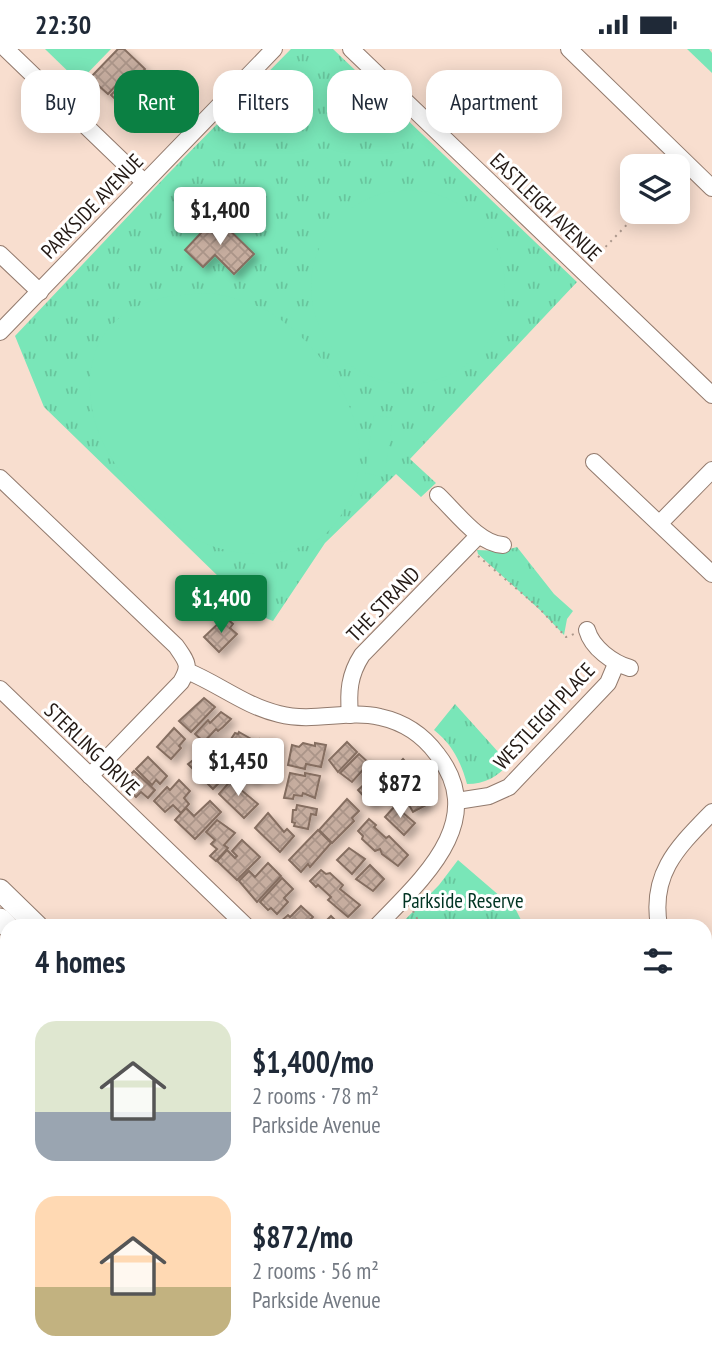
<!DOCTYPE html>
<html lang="en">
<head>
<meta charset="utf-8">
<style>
  :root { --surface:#fff; --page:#f2f2f3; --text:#1f2937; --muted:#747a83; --accent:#0b8043 }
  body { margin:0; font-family:"PT Sans Narrow",sans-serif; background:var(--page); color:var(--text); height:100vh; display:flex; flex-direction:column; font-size:26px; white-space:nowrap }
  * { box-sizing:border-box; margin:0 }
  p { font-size:23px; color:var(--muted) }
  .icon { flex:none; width:38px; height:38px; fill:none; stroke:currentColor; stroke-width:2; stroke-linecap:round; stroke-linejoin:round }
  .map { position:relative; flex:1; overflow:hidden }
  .side { position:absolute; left:0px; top:870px; width:712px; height:450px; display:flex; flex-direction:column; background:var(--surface); border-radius:21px 21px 0 0; box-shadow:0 4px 18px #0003 }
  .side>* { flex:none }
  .guide { position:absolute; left:21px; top:21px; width:670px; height:63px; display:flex; gap:14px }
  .tools { position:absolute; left:620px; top:105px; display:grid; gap:14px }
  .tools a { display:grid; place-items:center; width:70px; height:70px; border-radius:14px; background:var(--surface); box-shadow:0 4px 18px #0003; font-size:35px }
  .price { position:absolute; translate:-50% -60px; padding:0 16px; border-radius:7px; background:#fff; color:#222; font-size:23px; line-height:46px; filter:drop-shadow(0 2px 4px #0008) }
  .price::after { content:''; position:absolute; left:50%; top:42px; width:21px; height:16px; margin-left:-10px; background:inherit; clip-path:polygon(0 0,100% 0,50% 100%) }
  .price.current { background:var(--accent); color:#fff }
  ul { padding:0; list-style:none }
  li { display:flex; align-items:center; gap:21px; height:175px; padding:0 35px }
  li span { display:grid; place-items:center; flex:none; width:196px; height:140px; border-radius:21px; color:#555 }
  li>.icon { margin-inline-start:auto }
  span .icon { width:84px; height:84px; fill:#fffc; stroke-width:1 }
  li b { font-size:30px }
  h2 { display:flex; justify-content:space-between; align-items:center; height:84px; padding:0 35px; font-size:30px }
  .tag { padding:0 24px; border-radius:21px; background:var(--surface); box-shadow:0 4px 18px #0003; font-size:24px; line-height:63px }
  .tag.current { background:var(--accent); color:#fff }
  .status { display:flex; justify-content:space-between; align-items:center; height:49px; padding:0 35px; background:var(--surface); direction:ltr }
  .status svg { height:19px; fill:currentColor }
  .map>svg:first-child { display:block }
  .grass { fill:url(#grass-tufts) }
  .pitch { fill:#79e6b8 }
  .building { fill:url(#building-cross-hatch); stroke:#856e61; stroke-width:2; filter:url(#shadow) }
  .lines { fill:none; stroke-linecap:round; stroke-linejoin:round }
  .minor-casing { stroke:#927a6d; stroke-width:18 }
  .major-casing { stroke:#927a6d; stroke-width:23 }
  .path { stroke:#ab978b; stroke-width:2; stroke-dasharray:2 5; stroke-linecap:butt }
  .minor { stroke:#fff; stroke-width:16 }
  .major { stroke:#fff; stroke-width:21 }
  .rail-casing { stroke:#928075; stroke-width:6 }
  .rail { stroke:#fff; stroke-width:3.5; stroke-dasharray:10; stroke-linecap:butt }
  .labels { text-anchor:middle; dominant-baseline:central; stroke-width:6; stroke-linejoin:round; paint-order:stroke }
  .street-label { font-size:21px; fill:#231914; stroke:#fff }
  .park-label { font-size:21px; fill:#003423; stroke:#fff }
</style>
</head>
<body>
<div class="status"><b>22:30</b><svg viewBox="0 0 49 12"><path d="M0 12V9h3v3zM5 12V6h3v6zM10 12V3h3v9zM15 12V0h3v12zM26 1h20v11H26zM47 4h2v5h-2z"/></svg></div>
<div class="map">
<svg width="712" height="1318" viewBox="0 0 712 1318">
  <defs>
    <pattern id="grass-tufts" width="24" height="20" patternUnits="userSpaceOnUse" patternTransform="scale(1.75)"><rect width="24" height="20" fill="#79e6b8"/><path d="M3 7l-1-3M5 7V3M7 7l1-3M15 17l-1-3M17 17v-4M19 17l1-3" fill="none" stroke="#68c59d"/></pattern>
    <pattern id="building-cross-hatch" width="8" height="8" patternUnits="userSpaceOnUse" patternTransform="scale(1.75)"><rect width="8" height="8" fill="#c6ad9f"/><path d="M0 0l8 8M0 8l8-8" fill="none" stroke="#aa9488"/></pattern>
    <filter id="shadow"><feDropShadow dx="5" dy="5" stdDeviation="3.5" flood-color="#0004"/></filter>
  </defs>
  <rect width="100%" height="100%" fill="#f8decf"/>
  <!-- grass -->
  <g class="grass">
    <polygon points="291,0 333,0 577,233 410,410 436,434 421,448 396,425 325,494 273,572 258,566 44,358 15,287 166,127"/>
    <polygon points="687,0 709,0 712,4 712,24"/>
    <polygon points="517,498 554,545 573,562 567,570 564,586 540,561 478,505 477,501 502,502"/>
    <path d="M 455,655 L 509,715 C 497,728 485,735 467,735 C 461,713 452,695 434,681 Z"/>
    <polygon points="458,811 516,861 524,877 399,877 439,836"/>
    <polygon points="7,913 7,1312 170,1313 153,1318 0,1318 0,921"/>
    <polygon points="712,1211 712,1318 668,1318 663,1313 705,1312 705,1213"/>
  </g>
  <!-- pitch -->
  <g class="pitch">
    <polygon points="45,0 111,0 79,33"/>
    <polygon points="326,108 329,111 298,146 294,143"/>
    <circle cx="408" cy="238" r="97"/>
    <path d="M 211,244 C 232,248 252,253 271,264 C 330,302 386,387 346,457 C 341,467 334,478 324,486 C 313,495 299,499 285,502 C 253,509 217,503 189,486 C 162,469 134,442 116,416 C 83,370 75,295 129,262 C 153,247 183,245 211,244 Z"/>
    <polygon points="374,366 393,369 384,428 365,424"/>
  </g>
  <!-- building -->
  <g class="building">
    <polygon points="118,0 124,0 145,20 136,29 141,33 133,42 121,31 108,45 90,29"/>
    <polygon points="149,27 172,49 163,58 153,49 143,59 146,62 137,71 111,46 121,36 131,45"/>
    <polygon points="216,168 254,205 234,225 215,206 203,218 185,201"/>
    <polygon points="225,568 233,575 230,579 237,585 219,603 204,588"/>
    <polygon points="204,649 215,658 191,683 179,672"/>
    <polygon points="221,663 231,670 223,678 218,682 216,680 204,693 195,685 208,671 210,674"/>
    <polygon points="174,679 185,690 179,697 181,699 171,710 157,698"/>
    <polygon points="239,683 253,691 229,723 216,713 235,684 238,685"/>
    <polygon points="260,690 276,693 272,714 256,708"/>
    <polygon points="347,693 357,703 338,723 329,711"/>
    <polygon points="303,694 315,697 315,694 326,696 321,718 306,715 305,720 288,716 292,696 299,698"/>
    <polygon points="250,704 262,713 255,722 258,725 253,732 237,721"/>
    <polygon points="201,705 217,717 225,728 213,740 188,715"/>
    <polygon points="359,705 369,714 352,733 340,724"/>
    <polygon points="148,708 167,727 160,735 156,731 152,736 136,720"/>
    <polygon points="403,710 418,727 411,733 407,729 387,748 383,744 371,755 358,741 369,731 374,736 382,728 384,731"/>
    <polygon points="134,722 155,741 148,749 141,743 136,748 122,734"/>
    <polygon points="290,724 305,727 305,724 320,727 315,749 303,744 302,747 294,746 293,750 284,749"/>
    <polygon points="233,729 242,738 240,740 258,755 244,769 219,745"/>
    <polygon points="179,731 190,742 184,749 189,755 181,764 173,756 165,763 154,752 167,738 170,741"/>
    <polygon points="420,744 426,756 413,763 406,751"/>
    <polygon points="347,750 359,762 352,769 354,772 332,794 319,781"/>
    <polygon points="210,752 221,763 195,790 175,771 186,759 194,767"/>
    <polygon points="297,756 317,760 316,766 311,765 308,780 294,777 295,774 292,773 293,761 296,761"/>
    <polygon points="395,757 415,774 404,786 385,768"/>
    <polygon points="268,764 284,783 287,780 294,787 280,803 255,779"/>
    <polygon points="369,770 376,776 374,778 386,789 389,787 408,806 398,817 382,805 380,800 375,802 362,790 363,787 358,782"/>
    <polygon points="217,771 235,784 224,796 228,799 216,812 210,807 217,800 211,795 215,791 206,783"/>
    <polygon points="318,781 331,794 310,818 308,815 301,823 289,811"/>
    <polygon points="242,791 260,808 237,831 217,812 227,801 235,809 237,807 232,802"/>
    <polygon points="349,799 365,810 352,825 337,811"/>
    <polygon points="268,814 281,827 257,853 239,832 249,822 255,828"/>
    <polygon points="370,816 384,830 373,842 356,830"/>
    <polygon points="321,821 326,825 330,824 343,836 340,840 360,856 348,868 328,851 331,848 318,836 316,838 310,832"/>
    <polygon points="282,829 293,840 284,849 288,853 277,865 271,859 268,861 260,853"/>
    <polygon points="301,857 313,868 304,877 284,877 280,873 288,866 290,868"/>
    <polygon points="331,867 341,877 321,877"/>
  </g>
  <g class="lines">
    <defs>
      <g id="minor">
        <polyline points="6,0 144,133"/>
        <polyline points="351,0 712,346"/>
        <polyline points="569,0 712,139"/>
        <polyline points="0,205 40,243"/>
        <polyline points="0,283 274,0"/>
        <polyline points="594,413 712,525"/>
        <path d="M 0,429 L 176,597 C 187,613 191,616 181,633 L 90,727"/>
        <path d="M 438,446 C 456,463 479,495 503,496"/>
        <polyline points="660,474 712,421"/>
        <path d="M 587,581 C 592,599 613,614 630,619"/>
        <path d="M 187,622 C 219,635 245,657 279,665 C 314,674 348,660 380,668 C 403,673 423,686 437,705 C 490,772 421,831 377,877"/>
        <polyline points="0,640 246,877"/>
        <path d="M 350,666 C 348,643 349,626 362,606 L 478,487"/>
        <polyline points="457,752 489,747 509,738 608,634 616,615"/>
        <path d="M 659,877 C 650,824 678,798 712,763"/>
        <polyline points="705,921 712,919"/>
        <polyline points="705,1019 712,1040"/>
        <polyline points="705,1063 712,1061"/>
      </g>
      <g id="major">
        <polyline points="0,841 37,877"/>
        <polyline points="0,870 7,877"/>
        <polyline points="391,1312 394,1318"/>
        <polyline points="424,1312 427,1318"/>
      </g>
    </defs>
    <!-- minor casing -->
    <use href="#minor" class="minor-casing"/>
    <!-- major casing -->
    <use href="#major" class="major-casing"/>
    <!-- path -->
    <g class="path">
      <polyline points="591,213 639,163"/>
      <polyline points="478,507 538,558 566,588 574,585"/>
      <polyline points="413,862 421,877"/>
      <polyline points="0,1107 7,1103"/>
      <polyline points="705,1163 712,1161"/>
      <polyline points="0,1260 7,1262"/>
      <polyline points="0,1283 7,1282"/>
      <polyline points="576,1312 588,1318"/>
      <polyline points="62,1318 78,1312"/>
      <polyline points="213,1318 228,1312"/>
    </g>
    <!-- minor -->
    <use href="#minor" class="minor"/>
    <!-- major -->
    <use href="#major" class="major"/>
    <defs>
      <g id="rail">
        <polyline points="705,1186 712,1184"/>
        <polyline points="266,1318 283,1312"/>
        <polyline points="296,1318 313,1312"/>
      </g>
    </defs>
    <!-- rail casing -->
    <use href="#rail" class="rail-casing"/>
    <!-- rail -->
    <use href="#rail" class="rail"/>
  </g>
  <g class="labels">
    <!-- street labels -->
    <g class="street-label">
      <text transform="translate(92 157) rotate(-46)">PARKSIDE AVENUE</text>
      <text transform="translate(546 158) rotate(44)">EASTLEIGH AVENUE</text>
      <text transform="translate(383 555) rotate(-46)">THE STRAND</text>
      <text transform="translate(544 667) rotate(-47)">WESTLEIGH PLACE</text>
      <text transform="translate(92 700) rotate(44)">STERLING DRIVE</text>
    </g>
    <!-- park labels -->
    <g class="park-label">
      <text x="463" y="851">Parkside Reserve</text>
    </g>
  </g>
</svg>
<div class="tools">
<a><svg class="icon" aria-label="layers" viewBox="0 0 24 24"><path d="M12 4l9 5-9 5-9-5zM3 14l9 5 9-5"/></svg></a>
</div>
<b class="price" style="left:220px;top:198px">$1,400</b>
<b class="price current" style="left:221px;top:586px">$1,400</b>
<b class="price" style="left:238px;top:749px">$1,450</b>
<b class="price" style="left:400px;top:771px">$872</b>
<div class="guide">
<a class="tag">Buy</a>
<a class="tag current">Rent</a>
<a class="tag">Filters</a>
<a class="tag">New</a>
<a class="tag">Apartment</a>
</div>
<section class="side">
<h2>4 homes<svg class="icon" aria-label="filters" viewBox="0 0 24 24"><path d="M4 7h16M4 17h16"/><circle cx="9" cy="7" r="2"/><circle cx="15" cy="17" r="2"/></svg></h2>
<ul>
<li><span style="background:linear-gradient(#dfe7d0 65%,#9aa5b1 0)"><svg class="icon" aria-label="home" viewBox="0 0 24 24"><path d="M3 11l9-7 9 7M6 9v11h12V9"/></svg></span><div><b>$1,400/mo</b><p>2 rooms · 78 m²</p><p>Parkside Avenue</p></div></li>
<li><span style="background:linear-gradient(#ffd9b3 65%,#c2b280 0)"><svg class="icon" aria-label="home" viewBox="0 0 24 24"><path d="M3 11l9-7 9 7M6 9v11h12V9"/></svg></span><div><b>$872/mo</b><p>2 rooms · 56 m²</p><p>Parkside Avenue</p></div></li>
</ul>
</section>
</div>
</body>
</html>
